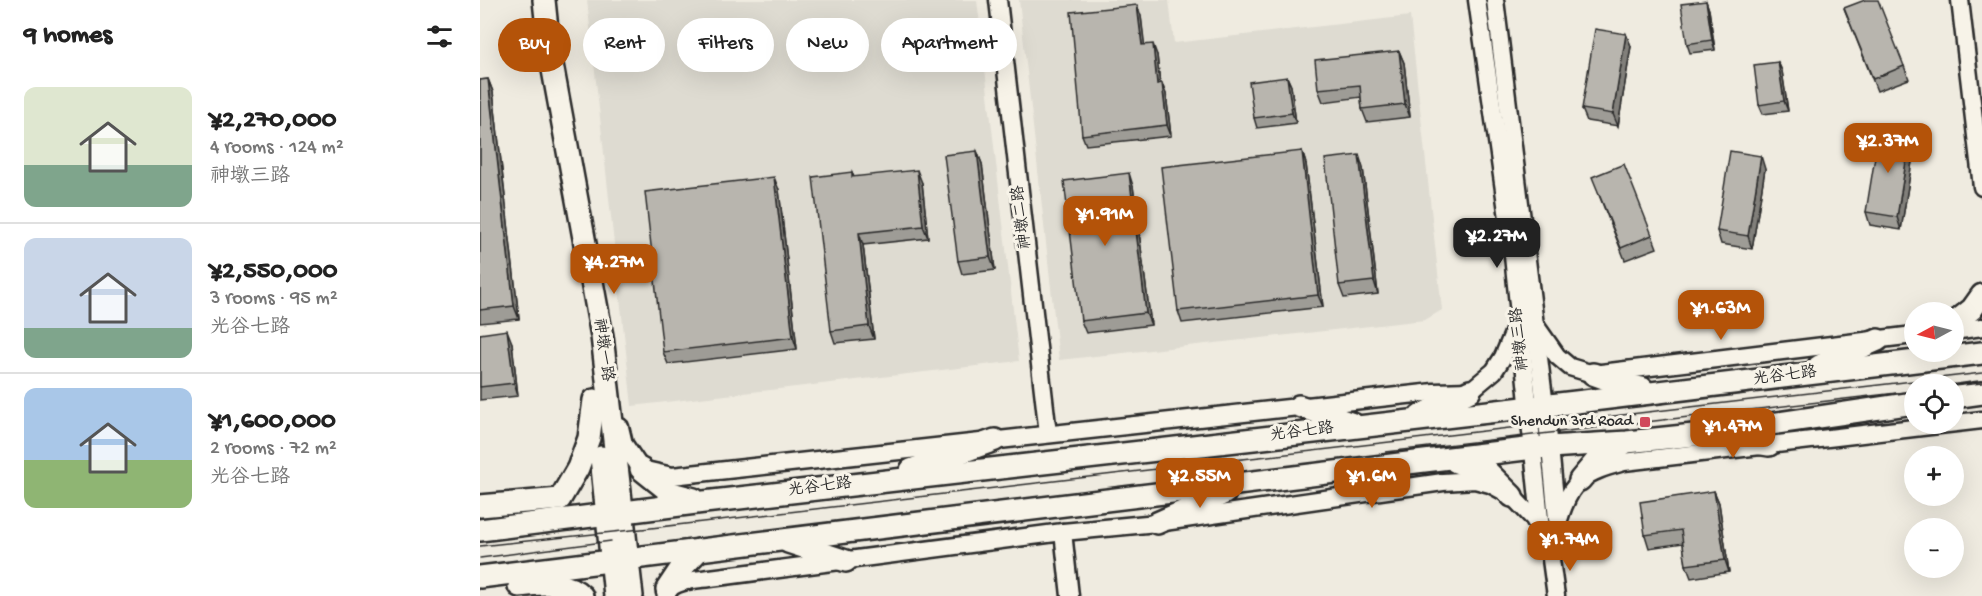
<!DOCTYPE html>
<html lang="en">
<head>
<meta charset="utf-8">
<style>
  :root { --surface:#fff; --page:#f6f6f6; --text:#222; --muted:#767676; --line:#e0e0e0; --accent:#b45309 }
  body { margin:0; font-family:"Gochi Hand","LXGW WenKai TC",sans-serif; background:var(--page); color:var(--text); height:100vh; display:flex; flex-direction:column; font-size:22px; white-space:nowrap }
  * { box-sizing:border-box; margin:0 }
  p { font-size:20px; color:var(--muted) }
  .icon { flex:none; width:33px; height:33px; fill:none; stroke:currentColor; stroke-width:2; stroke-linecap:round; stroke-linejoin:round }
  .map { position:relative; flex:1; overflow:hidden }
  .sheet { display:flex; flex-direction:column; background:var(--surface); width:480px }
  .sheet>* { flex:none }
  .hud { position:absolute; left:18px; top:18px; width:570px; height:54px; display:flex; gap:12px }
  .needle { width:39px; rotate:263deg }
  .fabs { position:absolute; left:1424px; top:302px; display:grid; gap:12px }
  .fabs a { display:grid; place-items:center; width:60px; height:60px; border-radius:50%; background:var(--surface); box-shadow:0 6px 24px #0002; font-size:30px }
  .price { position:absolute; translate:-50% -51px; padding:0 14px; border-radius:12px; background:var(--accent); color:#fff; font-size:20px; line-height:39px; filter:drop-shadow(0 2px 3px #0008) }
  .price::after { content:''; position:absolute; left:50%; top:36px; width:18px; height:14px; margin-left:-9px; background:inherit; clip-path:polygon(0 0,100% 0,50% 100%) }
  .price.selected { background:#222; color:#fff }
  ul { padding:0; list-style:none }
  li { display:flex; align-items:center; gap:18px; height:150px; padding:0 24px }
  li+li { border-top:2px solid var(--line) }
  li span { display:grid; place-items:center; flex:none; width:168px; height:120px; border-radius:12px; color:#555 }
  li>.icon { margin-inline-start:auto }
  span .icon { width:72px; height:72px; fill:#fffc; stroke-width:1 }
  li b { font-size:26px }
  h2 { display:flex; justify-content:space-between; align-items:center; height:72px; padding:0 24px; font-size:26px }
  .pill { padding:0 21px; border-radius:27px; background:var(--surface); box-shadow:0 6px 24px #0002; font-size:21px; line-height:54px }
  .pill.selected { background:var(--accent); color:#fff }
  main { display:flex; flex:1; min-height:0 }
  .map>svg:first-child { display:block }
  .built { fill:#dedbd1 }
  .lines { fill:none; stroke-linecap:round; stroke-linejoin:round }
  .minor-casing { stroke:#2b2b2b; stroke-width:21 }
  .major-casing { stroke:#2b2b2b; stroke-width:26 }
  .minor { stroke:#f7f3e8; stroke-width:16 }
  .major { stroke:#f7f3e8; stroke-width:21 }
  .tram { stroke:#2b2b2b; stroke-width:1.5 }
  .wall { fill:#9e9c96; stroke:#2b2b2b; stroke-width:1.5 }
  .shaded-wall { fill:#817f7a; stroke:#2b2b2b; stroke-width:1.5 }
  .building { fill:#b8b5ae; stroke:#2b2b2b; stroke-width:1.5 }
  .poi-dot { fill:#d1495b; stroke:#f7f3e8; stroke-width:2 }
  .labels { text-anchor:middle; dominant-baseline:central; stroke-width:6; stroke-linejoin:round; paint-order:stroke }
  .street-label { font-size:16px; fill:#2b2b2b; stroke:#f7f3e8 }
  .poi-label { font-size:16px; fill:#2b2b2b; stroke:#f7f3e8; text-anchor:end }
</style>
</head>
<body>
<main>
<section class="sheet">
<h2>9 homes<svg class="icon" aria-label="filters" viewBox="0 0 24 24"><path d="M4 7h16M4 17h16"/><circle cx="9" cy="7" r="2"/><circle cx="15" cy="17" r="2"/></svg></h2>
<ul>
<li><span style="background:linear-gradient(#dfe7d0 65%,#7fa58c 0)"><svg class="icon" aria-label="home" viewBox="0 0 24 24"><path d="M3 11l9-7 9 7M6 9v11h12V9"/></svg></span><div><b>¥2,270,000</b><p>4 rooms · 124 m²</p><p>神墩三路</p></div></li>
<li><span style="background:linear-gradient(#c9d6e8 75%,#7fa58c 0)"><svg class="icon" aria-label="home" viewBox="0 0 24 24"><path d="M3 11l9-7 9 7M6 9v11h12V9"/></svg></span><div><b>¥2,550,000</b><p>3 rooms · 95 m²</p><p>光谷七路</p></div></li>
<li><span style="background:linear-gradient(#a9c7e8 60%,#8fb573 0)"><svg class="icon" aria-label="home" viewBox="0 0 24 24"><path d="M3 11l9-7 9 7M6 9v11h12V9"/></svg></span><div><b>¥1,600,000</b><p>2 rooms · 72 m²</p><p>光谷七路</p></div></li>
</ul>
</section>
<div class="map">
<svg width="1502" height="596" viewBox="0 0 1502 596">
  <rect width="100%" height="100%" fill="#efebe0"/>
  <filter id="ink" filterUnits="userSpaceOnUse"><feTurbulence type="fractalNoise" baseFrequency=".0167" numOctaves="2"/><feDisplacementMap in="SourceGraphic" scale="12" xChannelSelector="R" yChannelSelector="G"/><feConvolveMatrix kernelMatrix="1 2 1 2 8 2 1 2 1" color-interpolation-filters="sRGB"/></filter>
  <g filter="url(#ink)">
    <!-- built -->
    <g class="built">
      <polygon points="107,0 497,0 539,361 152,406"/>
      <polygon points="539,0 689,0 694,43 930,16 962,310 945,320 579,360"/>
    </g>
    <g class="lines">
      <defs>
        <g id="minor">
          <polyline points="518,0 568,434"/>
          <polyline points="997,0 1032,246 1061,529"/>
          <polyline points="1015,0 1070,447 1077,519"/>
          <polyline points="1480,0 1502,187"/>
          <polyline points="1056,326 1077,356 1090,367 1113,374 1434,335"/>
          <polyline points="1473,331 1502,327"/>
          <polyline points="140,427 144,444 161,469 192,476 954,392 990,391 1014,371 1023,357 1039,319"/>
          <polyline points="583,532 590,596"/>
          <polyline points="1070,552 1076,596"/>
          <path d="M 185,593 C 195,580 216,580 230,578 L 583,532 L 677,523 L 963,482 L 995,480 L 1010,484 L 1032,496 L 1054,519 L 1070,552 C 1076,531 1083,494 1101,480 C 1113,470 1130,466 1144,462 L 1502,420"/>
        </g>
        <g id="major">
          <polyline points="64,0 69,48 122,336 152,596"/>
          <polyline points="1473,324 1492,309 1502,295"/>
          <polyline points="1339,366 1398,340"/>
          <polyline points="1113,374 1141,384 1162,388"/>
          <polyline points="1473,397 1502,393"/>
          <polyline points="819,406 873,424"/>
          <polyline points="940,416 990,391"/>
          <polyline points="1244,438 1289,445"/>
          <polyline points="121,457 135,596"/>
          <polyline points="976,462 1008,472 1032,496"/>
          <polyline points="161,469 191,493 214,499"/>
          <polyline points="431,470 515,440"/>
          <polyline points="1100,480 1121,455 1142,445"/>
          <polyline points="0,506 80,499 98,468 109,438 114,400"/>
          <polyline points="677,523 745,493"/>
          <polyline points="0,530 224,502 1096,402 1502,353"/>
          <polyline points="308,542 366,561"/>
          <polyline points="0,577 936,462 1054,448 1147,442 1223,434 1434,403"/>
          <path d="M 39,586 C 60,584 86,580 102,596"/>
          <polyline points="187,589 199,571 219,550"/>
        </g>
      </defs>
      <!-- minor casing -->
      <use href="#minor" class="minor-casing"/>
      <!-- major casing -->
      <use href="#major" class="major-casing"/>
      <!-- minor -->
      <use href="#minor" class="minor"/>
      <!-- major -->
      <use href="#major" class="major"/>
      <!-- tram -->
      <g class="tram">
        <polyline points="1473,386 1502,383"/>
        <polyline points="906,452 1434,391"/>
        <polyline points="0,546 171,528 1502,373"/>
        <polyline points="0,558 131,541"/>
      </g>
    </g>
    <!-- wall -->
    <g class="wall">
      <polygon points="1226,1 1229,10 1235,50 1210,53 1207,44"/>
      <polygon points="1364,8 1424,66 1429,79 1397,91"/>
      <polygon points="661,16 664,45 677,55 680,84 686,94 691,136 606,145 602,135"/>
      <polygon points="1146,34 1151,46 1138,126 1107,121 1102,109"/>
      <polygon points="919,51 924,63 930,117 887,122 882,109 881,97 843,102 838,89"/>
      <polygon points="1298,62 1302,71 1308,111 1283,114 1279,105"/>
      <polygon points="807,77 811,86 816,123 777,128 774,118"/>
      <polygon points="8,79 13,92 39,319 0,323 0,80"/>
      <polygon points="1434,149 1421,230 1390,225 1386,212"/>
      <polygon points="497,151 502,164 515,270 482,274 478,261"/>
      <polygon points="822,151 826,164 843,307 702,323 698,311"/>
      <polygon points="883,168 898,294 864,298 859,285"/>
      <polygon points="1285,169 1272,249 1241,244 1237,231"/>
      <polygon points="372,172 374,177 442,183 448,238 383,245 394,339 355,343 351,331"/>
      <polygon points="653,186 671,325 606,333 601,321"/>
      <polygon points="299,190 317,349 188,364 183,352"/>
      <polygon points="1117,190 1172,235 1177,248 1145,260"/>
      <polygon points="0,334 32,343 38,396 0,400"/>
      <polygon points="1234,491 1239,503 1249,572 1211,578 1206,565 1203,543 1169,548 1165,535"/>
    </g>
    <!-- shaded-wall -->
    <g class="shaded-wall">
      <polygon points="1226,1 1229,10 1235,50 1232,40"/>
      <polygon points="657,5 661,16 666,56 662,45"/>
      <polygon points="1146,34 1151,46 1138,126 1133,114"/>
      <polygon points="673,44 677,55 681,95 677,84"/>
      <polygon points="919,51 924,63 930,117 925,104"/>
      <polygon points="1298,62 1302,71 1308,111 1304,101"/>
      <polygon points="807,77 811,86 816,123 812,113"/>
      <polygon points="8,79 13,92 39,319 34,306"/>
      <polygon points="682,83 686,94 691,136 687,125"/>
      <polygon points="1430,137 1434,149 1421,230 1417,217"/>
      <polygon points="497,151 502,164 515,270 510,257"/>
      <polygon points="822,151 826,164 843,307 838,295"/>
      <polygon points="879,155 883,168 898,294 894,281"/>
      <polygon points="1281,156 1285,169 1272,249 1268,236"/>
      <polygon points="437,170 442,183 448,238 443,226"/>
      <polygon points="649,173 653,186 671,325 666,313"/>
      <polygon points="294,177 299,190 317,349 313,337"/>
      <polygon points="379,233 383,245 394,339 389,326"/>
      <polygon points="27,330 32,343 38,396 34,383"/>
      <polygon points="1234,491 1239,503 1249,572 1245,560"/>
    </g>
    <!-- building -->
    <g class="building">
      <polygon points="1385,0 1398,0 1424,66 1393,79 1364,8"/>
      <polygon points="1226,1 1232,40 1207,44 1201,4"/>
      <polygon points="657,5 662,45 673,44 677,84 682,83 687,125 602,135 591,12"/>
      <polygon points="1115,29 1146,34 1133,114 1102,109"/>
      <polygon points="919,51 925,104 882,109 880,85 838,89 835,60"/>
      <polygon points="1298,62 1304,101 1279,105 1274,65"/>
      <polygon points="807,77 812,113 774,118 769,82"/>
      <polygon points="8,79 34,306 0,310 0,80"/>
      <polygon points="1399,132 1430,137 1417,217 1386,212"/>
      <polygon points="497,151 510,257 478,261 464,155"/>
      <polygon points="822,151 838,295 698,311 681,167"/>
      <polygon points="1250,151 1281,156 1268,236 1237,231"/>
      <polygon points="879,155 894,281 859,285 845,159"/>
      <polygon points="1144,164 1172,235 1141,248 1112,177"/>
      <polygon points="437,170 443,226 379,233 389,326 351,331 333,177 372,172 372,177"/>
      <polygon points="649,173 666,313 601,321 584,181"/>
      <polygon points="294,177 313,337 183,352 165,192"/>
      <polygon points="27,330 34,383 0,387 0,334"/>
      <polygon points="1234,491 1245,560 1206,565 1201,530 1165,535 1160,502"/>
    </g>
  </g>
  <!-- markers -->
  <rect class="poi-dot" x="1159" y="416" width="12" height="12" rx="3"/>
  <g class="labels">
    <!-- street labels -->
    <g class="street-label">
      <text transform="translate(543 217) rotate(-97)">神墩二路</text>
      <text transform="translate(1041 339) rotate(-96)">神墩三路</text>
      <text transform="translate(122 350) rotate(82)">神墩一路</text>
      <text transform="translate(1305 377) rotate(-7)">光谷七路</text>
      <text transform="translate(822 433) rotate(-7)">光谷七路</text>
      <text transform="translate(340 488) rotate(-7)">光谷七路</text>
    </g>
    <!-- poi labels -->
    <g class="poi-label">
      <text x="1153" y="422">Shendun 3rd Road</text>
    </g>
  </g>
</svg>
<div class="fabs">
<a><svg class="needle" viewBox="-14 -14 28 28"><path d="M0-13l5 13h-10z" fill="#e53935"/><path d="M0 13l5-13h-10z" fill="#767676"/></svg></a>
<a><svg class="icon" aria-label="locate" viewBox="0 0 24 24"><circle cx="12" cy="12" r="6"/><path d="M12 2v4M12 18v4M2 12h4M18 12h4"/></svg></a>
<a>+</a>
<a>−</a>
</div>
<b class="price" style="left:1408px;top:174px">¥2.37M</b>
<b class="price" style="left:625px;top:247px">¥1.91M</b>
<b class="price selected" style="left:1017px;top:269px">¥2.27M</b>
<b class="price" style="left:134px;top:295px">¥4.27M</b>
<b class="price" style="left:1241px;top:341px">¥1.63M</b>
<b class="price" style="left:1253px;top:459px">¥1.47M</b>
<b class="price" style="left:720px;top:509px">¥2.55M</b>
<b class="price" style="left:892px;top:509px">¥1.6M</b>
<b class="price" style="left:1090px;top:572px">¥1.74M</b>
<div class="hud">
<a class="pill selected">Buy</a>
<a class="pill">Rent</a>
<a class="pill">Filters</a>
<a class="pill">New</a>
<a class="pill">Apartment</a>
</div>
</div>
</main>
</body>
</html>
